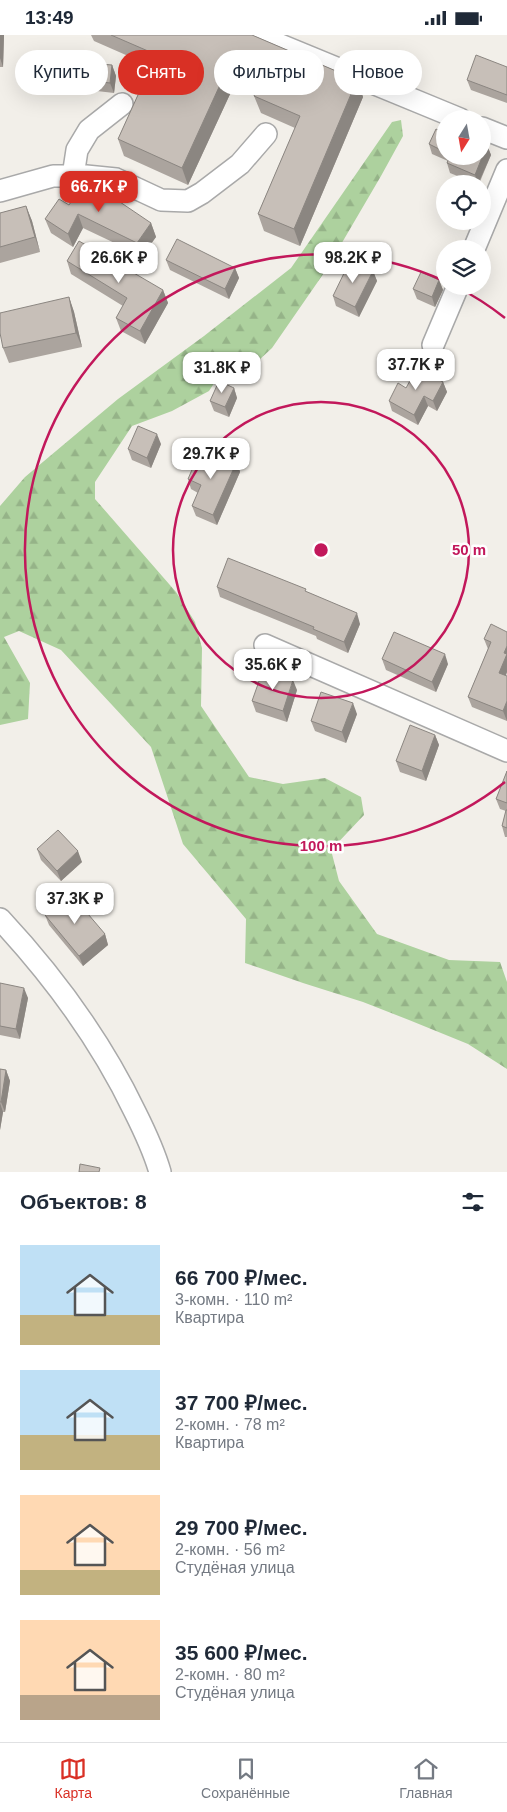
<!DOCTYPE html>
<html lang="ru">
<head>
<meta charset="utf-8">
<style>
  :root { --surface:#fff; --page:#f6f6f7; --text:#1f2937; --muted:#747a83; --line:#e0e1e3; --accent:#d93025 }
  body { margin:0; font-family:Helvetica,sans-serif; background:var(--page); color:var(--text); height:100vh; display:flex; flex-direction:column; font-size:19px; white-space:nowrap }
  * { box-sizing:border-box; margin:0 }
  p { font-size:16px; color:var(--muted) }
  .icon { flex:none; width:28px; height:28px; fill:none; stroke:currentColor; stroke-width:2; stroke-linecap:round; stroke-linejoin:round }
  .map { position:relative; height:1137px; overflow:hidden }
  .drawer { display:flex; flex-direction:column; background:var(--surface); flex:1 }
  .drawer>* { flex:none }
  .guide { position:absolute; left:15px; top:15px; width:478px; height:45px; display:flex; gap:10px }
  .needle { width:32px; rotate:191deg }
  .controls { position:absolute; left:436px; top:75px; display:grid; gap:10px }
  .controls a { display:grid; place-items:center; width:55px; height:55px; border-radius:50%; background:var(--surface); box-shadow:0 5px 20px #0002; font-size:25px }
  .price { position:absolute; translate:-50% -42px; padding:0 11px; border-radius:10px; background:#fff; color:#222; font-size:16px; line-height:32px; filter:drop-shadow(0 1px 2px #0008) }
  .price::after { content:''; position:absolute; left:50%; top:30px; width:15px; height:11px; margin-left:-8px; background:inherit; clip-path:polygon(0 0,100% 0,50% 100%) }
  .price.selected { background:var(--accent); color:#fff }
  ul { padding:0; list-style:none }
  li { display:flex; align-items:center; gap:15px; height:125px; padding:0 20px }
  li span { display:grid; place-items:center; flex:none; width:140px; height:100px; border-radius:0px; color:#555 }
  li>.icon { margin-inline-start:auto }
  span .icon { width:60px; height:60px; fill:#fffc; stroke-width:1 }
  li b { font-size:21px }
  h2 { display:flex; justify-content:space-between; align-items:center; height:60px; padding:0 20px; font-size:21px }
  .chip { padding:0 18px; border-radius:22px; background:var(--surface); box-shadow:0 5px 20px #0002; font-size:18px; line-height:45px }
  .chip.selected { background:var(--accent); color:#fff }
  .status { display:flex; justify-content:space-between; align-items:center; height:35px; padding:0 25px; background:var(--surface); direction:ltr }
  .status svg { height:14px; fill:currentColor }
  .tab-bar { display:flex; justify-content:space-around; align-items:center; height:70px; border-top:1px solid var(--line); background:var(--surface); font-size:14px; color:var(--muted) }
  .tab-bar a { display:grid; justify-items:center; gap:2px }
  .tab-bar .selected { color:var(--accent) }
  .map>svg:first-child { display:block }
  .forest { fill:url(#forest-firs) }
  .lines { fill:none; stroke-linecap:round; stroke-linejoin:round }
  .minor-casing { stroke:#a9a9a9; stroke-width:24 }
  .minor { stroke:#fff; stroke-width:21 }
  .wall { fill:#aba49e }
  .shaded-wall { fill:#8b8681 }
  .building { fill:#c7bfb8; stroke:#8b8681 }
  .ring { fill:none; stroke:#c2185b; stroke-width:2.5 }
  .centre { fill:#c2185b; stroke:#fff; stroke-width:2.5 }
  .ring-label { font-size:15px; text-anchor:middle; font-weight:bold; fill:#c2185b; stroke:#fff; stroke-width:5; stroke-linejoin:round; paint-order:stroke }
</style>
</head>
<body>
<div class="status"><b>13:49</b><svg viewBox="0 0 49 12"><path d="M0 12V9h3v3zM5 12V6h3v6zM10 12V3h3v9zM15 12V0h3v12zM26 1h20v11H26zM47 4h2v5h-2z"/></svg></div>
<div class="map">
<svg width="507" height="1137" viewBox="0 0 507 1137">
  <defs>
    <pattern id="forest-firs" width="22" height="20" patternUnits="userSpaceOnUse" patternTransform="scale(1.25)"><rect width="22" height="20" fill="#add19e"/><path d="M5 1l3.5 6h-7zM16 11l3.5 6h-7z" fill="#95b388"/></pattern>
  </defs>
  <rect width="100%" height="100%" fill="#f2efe9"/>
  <!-- forest -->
  <polygon class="forest" points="401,85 403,101 381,141 326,235 272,313 258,326 224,333 209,356 172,376 132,391 95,447 95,464 176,557 195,587 202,613 201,671 249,742 283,749 325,743 361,762 364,780 331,815 339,846 377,899 449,925 500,927 507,947 507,1034 468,1009 409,985 363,967 303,948 245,928 246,884 183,809 151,712 61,615 19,596 4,602 30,648 28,684 0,690 0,471 25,442 118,364 204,301 291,233 392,87"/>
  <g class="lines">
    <defs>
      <g id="minor">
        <polyline points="256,0 460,84"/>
        <polyline points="482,93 507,103"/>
        <polyline points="73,141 77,115 89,95 122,69"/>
        <polyline points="0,156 53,141 86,141 116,144 161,165 188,166 202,158 240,129 266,99"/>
        <polyline points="474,214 507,135"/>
        <polyline points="433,310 458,251"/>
        <polyline points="265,610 507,716"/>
        <path d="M 0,884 C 54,942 101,1006 135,1077 C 145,1097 154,1116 160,1137"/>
      </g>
    </defs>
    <!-- minor casing -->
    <use href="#minor" class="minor-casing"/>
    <!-- minor -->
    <use href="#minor" class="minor"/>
  </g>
  <!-- wall -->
  <g class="wall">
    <polygon points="0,0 4,0 3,32 0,32"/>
    <polygon points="91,0 252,0 357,45 363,62 300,211 264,196 258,179 295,93 261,78 254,61 258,53 237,44 188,150 124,121 118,104 151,31 94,6"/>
    <polygon points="112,30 116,41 114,58 80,54 76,44"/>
    <polygon points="507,32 507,68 471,55 467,45"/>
    <polygon points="445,98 445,121 482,121 487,110 491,120 479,149 477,149 450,138 447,128 448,126 432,119 429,109"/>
    <polygon points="69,170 151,188 156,202 142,221 83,193 73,212 51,198 45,184"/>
    <polygon points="26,171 32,186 40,217 0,228 0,178"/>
    <polygon points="166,225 235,233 239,243 229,264 170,235"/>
    <polygon points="67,226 163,255 168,268 145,309 121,296 116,283 123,271 71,239"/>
    <polygon points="349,233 373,236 377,246 359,282 336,271 333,261"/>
    <polygon points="439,245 443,255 435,272 417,264 413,254"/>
    <polygon points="69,262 74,277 82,312 9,328 3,313"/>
    <polygon points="443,347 447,357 437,376 428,371 418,390 392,376 389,366 406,353"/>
    <polygon points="234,353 237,363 229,382 214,376 210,366"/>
    <polygon points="161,409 151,433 132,425 128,414"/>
    <polygon points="219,425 237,426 240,437 217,490 196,481 192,471 198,458 191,454 188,444"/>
    <polygon points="217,552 307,557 360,589 348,618 317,604 316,601 220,562"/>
    <polygon points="507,597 507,637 506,641 507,641 507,686 472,672 468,662 488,614 484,604"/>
    <polygon points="382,624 448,629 436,657 386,635"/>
    <polygon points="297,655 287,687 256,677 252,666"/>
    <polygon points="357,679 346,708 315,696 311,686"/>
    <polygon points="435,700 439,710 426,746 400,737 396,726"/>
    <polygon points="507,736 507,802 505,802 502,791 506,776 500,774 496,764"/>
    <polygon points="37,814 82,827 61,846 41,825"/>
    <polygon points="45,880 105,899 108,910 83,931 49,890"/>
    <polygon points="0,948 28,963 20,1004 0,1000"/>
    <polygon points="0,1034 6,1035 10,1046 5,1077 3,1077 0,1095"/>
  </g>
  <!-- shaded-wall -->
  <g class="shaded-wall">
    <polygon points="0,0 4,0 3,32 0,23"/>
    <polygon points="230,28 237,44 188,150 182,133"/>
    <polygon points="112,30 116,41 114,58 110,48"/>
    <polygon points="357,45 363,62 300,211 294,194"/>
    <polygon points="487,110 491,120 478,149 475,140"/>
    <polygon points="26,171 32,186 40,217 35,202"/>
    <polygon points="78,179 83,193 73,212 68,199"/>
    <polygon points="151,188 156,202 142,221 137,208"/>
    <polygon points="235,233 239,243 229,264 225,254"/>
    <polygon points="373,236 377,246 359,282 355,272"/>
    <polygon points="439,245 443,255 435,272 432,262"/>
    <polygon points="163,255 168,268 145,309 140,296"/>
    <polygon points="69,262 74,277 82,312 76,298"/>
    <polygon points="443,347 447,357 437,376 433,366"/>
    <polygon points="234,353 237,363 229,382 225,372"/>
    <polygon points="424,361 428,371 418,390 414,380"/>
    <polygon points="157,399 161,409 151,433 147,423"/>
    <polygon points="237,426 240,437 217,490 213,480"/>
    <polygon points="357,578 360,589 348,618 344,607"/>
    <polygon points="507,611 507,637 502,648 499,638 504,618"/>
    <polygon points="445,619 448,629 436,657 432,647"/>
    <polygon points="293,645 297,655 287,687 283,676"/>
    <polygon points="507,666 507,686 503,676"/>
    <polygon points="353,668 357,679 346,708 342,697"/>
    <polygon points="435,700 439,710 426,746 422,736"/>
    <polygon points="78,816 82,827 61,846 57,836"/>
    <polygon points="105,899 108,910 83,931 79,921"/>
    <polygon points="24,953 28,963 20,1004 16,994"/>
    <polygon points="6,1035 10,1046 5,1077 1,1067"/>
    <polygon points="0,1068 3,1077 0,1095"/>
  </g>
  <!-- building -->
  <g class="building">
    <polygon points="111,0 252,0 357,45 294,194 258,179 300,81 254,61 263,41 230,28 182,133 118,104 152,29 185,32"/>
    <polygon points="476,20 507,32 507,60 467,45"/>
    <polygon points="78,27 112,30 110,48 76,44"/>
    <polygon points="436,94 445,98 445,117 429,109"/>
    <polygon points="482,109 487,110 475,140 447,128 450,121 482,121"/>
    <polygon points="86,144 151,188 137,208 78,179 68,199 45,184 59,164 69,170"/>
    <polygon points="26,171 35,202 0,212 0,178"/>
    <polygon points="177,204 235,233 225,254 166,225"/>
    <polygon points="79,206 163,255 140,296 116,283 127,263 67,226"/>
    <polygon points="353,226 373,236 355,272 333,261 347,232 349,233"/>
    <polygon points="421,237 439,245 432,262 413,254"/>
    <polygon points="69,262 76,298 3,313 0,298 0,278"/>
    <polygon points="417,333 443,347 433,366 424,361 414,380 389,366 398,348 406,353"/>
    <polygon points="219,346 234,353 225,372 210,366"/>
    <polygon points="138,391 157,399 147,423 128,414"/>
    <polygon points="200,416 219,425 221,420 237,426 213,480 192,471 201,450 188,444"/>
    <polygon points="228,523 306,554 305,556 357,578 344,607 313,594 314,592 217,552"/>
    <polygon points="491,589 507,597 507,611 504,618 507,619 499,638 507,641 507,666 503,676 468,662 491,607 484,604"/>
    <polygon points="394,597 445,619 432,647 382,624"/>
    <polygon points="263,635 293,645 283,676 252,666"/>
    <polygon points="321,657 353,668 342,697 311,686"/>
    <polygon points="410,690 435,700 422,736 396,726"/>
    <polygon points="507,736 507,768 496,764"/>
    <polygon points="506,775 507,775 507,793 502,791"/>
    <polygon points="58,795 78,816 57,836 37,814"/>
    <polygon points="71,859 105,899 79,921 45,880"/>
    <polygon points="0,948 24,953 16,994 0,991"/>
    <polygon points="0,1034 6,1035 1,1067 0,1067"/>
    <polygon points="80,1129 100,1133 99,1137 79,1137"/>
  </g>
  <!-- distance rings -->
  <g class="ring">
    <circle cx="321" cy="515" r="148"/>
    <path d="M505 747A296 296 0 1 1 444 246M455 251A296 296 0 0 1 505 283"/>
  </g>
  <circle cx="321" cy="515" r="8" class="centre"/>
  <g class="ring-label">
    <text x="469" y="520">50 m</text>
    <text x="321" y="816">100 m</text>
  </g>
</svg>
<div class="controls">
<a><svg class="needle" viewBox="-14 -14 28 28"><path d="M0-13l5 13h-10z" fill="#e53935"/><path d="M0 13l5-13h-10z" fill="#747a83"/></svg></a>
<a><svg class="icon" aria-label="locate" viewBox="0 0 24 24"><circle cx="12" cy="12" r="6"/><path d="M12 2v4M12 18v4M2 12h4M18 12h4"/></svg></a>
<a><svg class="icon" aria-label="layers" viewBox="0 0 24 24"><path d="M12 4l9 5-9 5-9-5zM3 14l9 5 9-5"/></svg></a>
</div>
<b class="price selected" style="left:99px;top:178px">66.7K ₽</b>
<b class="price" style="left:119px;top:249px">26.6K ₽</b>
<b class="price" style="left:353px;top:249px">98.2K ₽</b>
<b class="price" style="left:416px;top:356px">37.7K ₽</b>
<b class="price" style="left:222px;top:359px">31.8K ₽</b>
<b class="price" style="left:211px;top:445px">29.7K ₽</b>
<b class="price" style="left:273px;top:656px">35.6K ₽</b>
<b class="price" style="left:75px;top:890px">37.3K ₽</b>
<div class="guide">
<a class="chip">Купить</a>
<a class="chip selected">Снять</a>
<a class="chip">Фильтры</a>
<a class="chip">Новое</a>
</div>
</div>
<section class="drawer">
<h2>Объектов: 8<svg class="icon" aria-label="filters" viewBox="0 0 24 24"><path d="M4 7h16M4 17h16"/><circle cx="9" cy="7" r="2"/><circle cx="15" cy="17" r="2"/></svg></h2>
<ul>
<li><span style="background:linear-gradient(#bfe0f5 70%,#c2b280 0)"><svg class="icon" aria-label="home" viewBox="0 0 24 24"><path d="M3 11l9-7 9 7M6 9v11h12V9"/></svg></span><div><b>66 700 ₽/мес.</b><p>3-комн. · 110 m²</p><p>Квартира</p></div></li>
<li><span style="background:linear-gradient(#bfe0f5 65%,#c2b280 0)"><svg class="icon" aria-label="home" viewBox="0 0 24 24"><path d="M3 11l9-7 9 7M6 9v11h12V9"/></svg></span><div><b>37 700 ₽/мес.</b><p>2-комн. · 78 m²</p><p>Квартира</p></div></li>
<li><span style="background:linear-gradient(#ffd9b3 75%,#c2b280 0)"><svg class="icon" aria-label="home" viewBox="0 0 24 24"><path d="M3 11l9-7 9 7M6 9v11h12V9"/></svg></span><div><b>29 700 ₽/мес.</b><p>2-комн. · 56 m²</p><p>Студёная улица</p></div></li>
<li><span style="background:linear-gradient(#ffd9b3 75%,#b9a48a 0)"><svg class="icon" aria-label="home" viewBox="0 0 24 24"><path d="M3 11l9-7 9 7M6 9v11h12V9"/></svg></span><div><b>35 600 ₽/мес.</b><p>2-комн. · 80 m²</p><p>Студёная улица</p></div></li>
</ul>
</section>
<nav class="tab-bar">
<a class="selected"><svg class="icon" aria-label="map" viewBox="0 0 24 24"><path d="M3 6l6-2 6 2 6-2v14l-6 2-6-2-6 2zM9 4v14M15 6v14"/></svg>Карта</a>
<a><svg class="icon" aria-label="saved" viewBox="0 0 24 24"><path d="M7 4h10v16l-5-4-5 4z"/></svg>Сохранённые</a>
<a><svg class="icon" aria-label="home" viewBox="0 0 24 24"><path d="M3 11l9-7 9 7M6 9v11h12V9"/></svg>Главная</a>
</nav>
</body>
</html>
